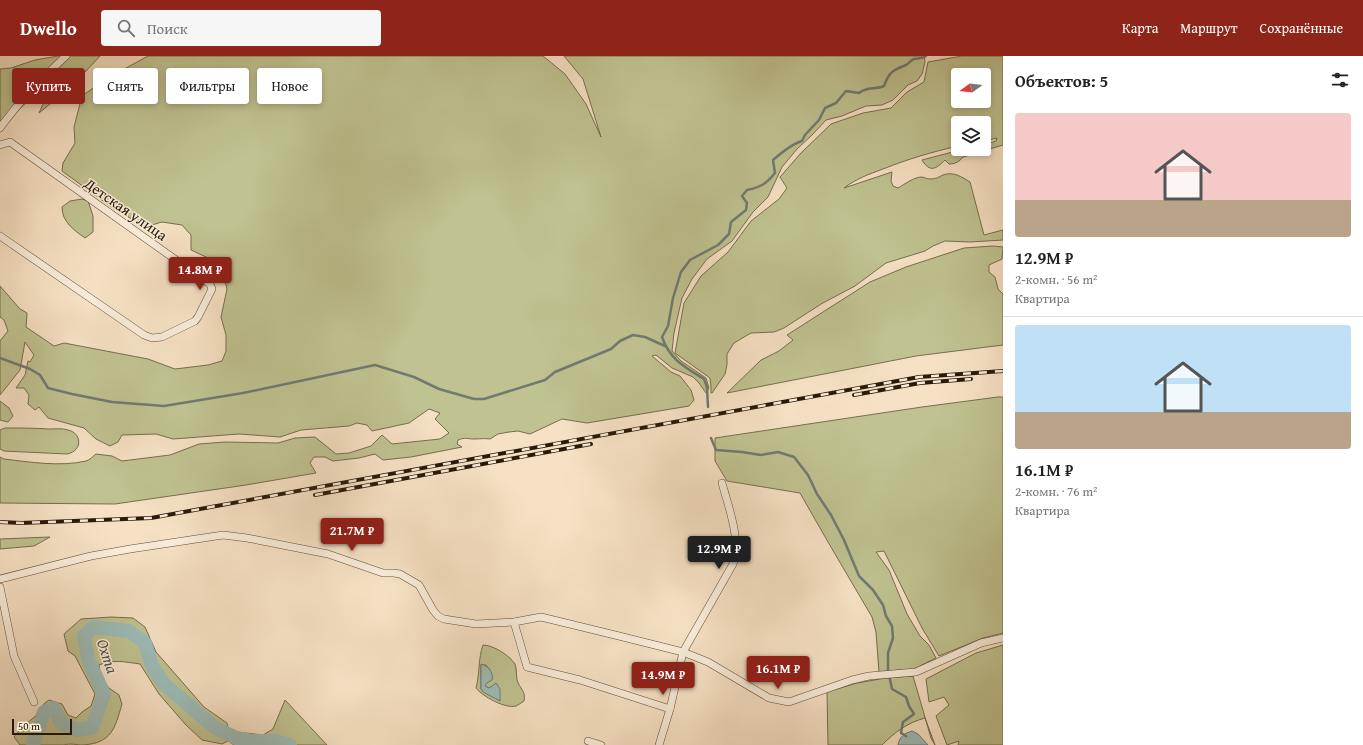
<!DOCTYPE html>
<html lang="ru">
<head>
<meta charset="utf-8">
<style>
  :root { --surface:#fff; --page:#f6f6f6; --text:#222; --muted:#767676; --line:#e0e0e0; --accent:#8f2418 }
  body { margin:0; font-family:"Gentium Book Plus",serif; background:var(--page); color:var(--text); height:100vh; display:flex; flex-direction:column; font-size:15px; white-space:nowrap }
  * { box-sizing:border-box; margin:0 }
  p { font-size:13px; color:var(--muted) }
  .icon { flex:none; width:22px; height:22px; fill:none; stroke:currentColor; stroke-width:2; stroke-linecap:round; stroke-linejoin:round }
  .map { position:relative; flex:1; overflow:hidden }
  .details { display:flex; flex-direction:column; background:var(--surface); width:360px }
  .details>* { flex:none }
  .guide { position:absolute; left:12px; top:12px; width:380px; height:36px; display:flex; gap:8px }
  .needle { width:26px; rotate:255deg }
  .controls { position:absolute; left:951px; top:12px; display:grid; gap:8px }
  .controls a { display:grid; place-items:center; width:40px; height:40px; border-radius:4px; background:var(--surface); box-shadow:0 2px 6px #0003; font-size:20px }
  .scale { position:absolute; left:12px; bottom:10px; width:60px; box-sizing:border-box; padding-left:4px; border:2px solid #2a1a09; border-top:0; font-size:11px; line-height:14px; white-space:nowrap; color:#2a1a09; -webkit-text-stroke:3px #f9ecd9; paint-order:stroke }
  .price { position:absolute; translate:-50% -34px; padding:0 9px; border-radius:4px; background:var(--accent); color:#fff; font-size:13px; line-height:26px; filter:drop-shadow(0 1px 2px #0008) }
  .price::after { content:''; position:absolute; left:50%; top:24px; width:12px; height:9px; margin-left:-6px; background:inherit; clip-path:polygon(0 0,100% 0,50% 100%) }
  .price.on { background:#222; color:#fff }
  ul { padding:0; list-style:none }
  li { display:grid; align-content:center; gap:8px; height:212px; padding:0 12px }
  li+li { border-top:1px solid var(--line) }
  li span { display:grid; place-items:center; height:124px; border-radius:4px; color:#555 }
  li>.icon { margin-inline-start:auto }
  span .icon { width:72px; height:72px; fill:#fffc; stroke-width:1 }
  li b { font-size:17px }
  h2 { display:flex; justify-content:space-between; align-items:center; height:48px; padding:0 12px; font-size:17px }
  .tag { padding:0 14px; border-radius:4px; background:var(--surface); box-shadow:0 2px 6px #0003; font-size:14px; line-height:36px }
  .tag.on { background:var(--accent); color:#fff }
  header { display:flex; align-items:center; gap:24px; box-sizing:border-box; height:56px; padding:0 20px; background:var(--accent); color:#fff }
  header strong { font-size:19px }
  nav { display:flex; gap:22px; margin-inline-start:auto; font-size:14px }
  .search { width:280px; height:36px; background:var(--page); display:flex; align-items:center; gap:10px; box-sizing:border-box; padding:0 14px; border-radius:4px; color:var(--muted); font-size:15px }
  main { display:flex; flex:1; min-height:0 }
  .map>svg:first-child { display:block }
  .green { fill:#c0c291; stroke:#756e4d; fill-rule:evenodd }
  .water { fill:#9dbcb8; stroke:#6f7b72 }
  .lines { fill:none; stroke-linecap:round; stroke-linejoin:round }
  .stream { stroke:#6f7b72; stroke-width:2.5 }
  .river { stroke:#9dbcb8; stroke-width:14 }
  .minor-casing { stroke:#5d4c38; stroke-width:8 }
  .minor { stroke:#f9ecd9; stroke-width:7 }
  .rail-casing { stroke:#2a1a09; stroke-width:4 }
  .rail { stroke:#f9ecd9; stroke-width:2.5; stroke-dasharray:8; stroke-linecap:butt }
  .labels { text-anchor:middle; dominant-baseline:central; stroke-width:3; stroke-linejoin:round; paint-order:stroke }
  .street-label { font-size:15px; fill:#2a1a09; stroke:#f9ecd9 }
  .water-label { font-size:16px; font-style:italic; fill:#525346; stroke:#f9ecd9 }
</style>
</head>
<body>
<header>
<strong>Dwello</strong>
<div class="search"><svg class="icon" aria-label="search" viewBox="0 0 24 24"><circle cx="10" cy="10" r="6"/><path d="M15 15l6 6"/></svg>Поиск</div>
<nav><a>Карта</a><a>Маршрут</a><a>Сохранённые</a></nav>
</header>
<main>
<div class="map">
<svg width="1003" height="689" viewBox="0 0 1003 689">
  <rect width="100%" height="100%" fill="#f6e1c4"/>
  <filter id="stains"><feTurbulence type="fractalNoise" baseFrequency=".005" numOctaves="4"/><feColorMatrix values="0 0 0 0 .2 0 0 0 0 .09 0 0 0 0 .02 0 0 0 .5 -.17"/></filter>
  <radialGradient id="worn" r=".72"><stop offset=".6" stop-color="#630" stop-opacity="0"/><stop offset="1" stop-color="#630" stop-opacity=".3"/></radialGradient>
  <!-- green -->
  <g class="green">
    <polygon points="58,0 100,0 72,30 39,57 44,46 72,12 44,31 19,53 0,73 0,13 11,12 35,4"/>
    <path d="M 148,0 L 543,0 L 565,18 L 586,48 L 601,81 L 583,23 L 564,0 L 924,0 L 925,6 L 922,18 L 917,25 L 908,29 L 893,44 L 882,49 L 866,50 L 842,60 L 826,64 L 812,79 L 797,93 L 782,111 L 768,141 L 753,156 L 732,185 L 707,203 L 692,223 L 682,242 L 674,277 L 672,295 L 681,305 L 706,322 L 709,332 L 706,337 L 699,327 L 693,321 L 672,312 L 656,299 L 652,300 L 671,316 L 680,320 L 691,334 L 694,344 L 689,350 L 587,367 L 562,363 L 530,378 L 518,375 L 509,376 L 498,378 L 490,383 C 484,382 481,383 474,383 C 468,383 465,381 458,384 L 457,388 L 462,391 L 411,401 L 383,404 L 375,398 L 359,402 L 333,405 L 325,401 L 314,401 L 310,407 L 316,417 L 246,429 L 115,448 L 0,447 L 0,401 L 4,403 C 29,406 61,411 86,405 C 90,404 93,400 96,398 L 112,400 L 122,405 L 170,399 L 199,388 L 225,386 L 278,387 L 295,382 L 315,381 L 336,398 L 349,397 L 371,390 L 382,379 L 392,388 L 440,383 L 449,377 L 435,363 L 440,357 L 429,353 L 409,367 L 372,375 L 367,369 L 357,367 L 349,370 L 301,374 L 280,381 L 239,378 L 173,383 L 156,378 L 122,379 L 118,386 L 110,390 L 96,383 L 84,372 L 48,362 L 39,351 L 35,354 L 28,348 L 29,339 L 24,332 L 16,332 L 25,319 L 28,305 L 30,306 L 34,299 L 25,286 L 20,314 L 0,339 L 0,285 L 8,275 L 4,264 L 0,261 L 0,230 L 20,253 L 27,257 L 26,271 L 54,290 L 64,287 L 148,303 L 175,313 L 208,309 L 222,305 L 226,295 L 226,279 L 221,261 L 227,233 L 221,208 L 191,194 L 191,179 L 182,169 L 162,166 L 145,171 L 110,150 L 62,115 L 63,107 L 75,87 L 74,71 L 82,40 L 106,23 Z"/>
    <path d="M 962,0 L 1003,0 L 1003,89 L 963,101 C 959,106 955,108 949,108 L 945,104 C 936,113 930,117 922,104 L 964,93 L 984,93 L 984,89 L 996,85 L 997,82 L 984,85 L 984,67 L 958,67 L 958,90 C 932,96 908,103 883,113 C 869,118 856,123 844,132 L 892,116 L 891,125 L 893,130 L 898,132 C 905,128 914,121 922,121 C 925,122 928,123 931,123 C 936,123 939,121 943,119 C 953,115 962,121 970,126 L 984,179 L 1003,174 L 1003,184 L 970,186 L 945,185 L 933,190 L 925,195 L 886,207 L 855,230 L 821,248 L 784,272 L 774,276 L 751,277 L 734,287 L 727,298 L 727,309 L 725,318 L 712,337 L 711,337 L 711,330 L 710,322 L 675,297 L 684,247 L 701,220 L 728,196 L 751,165 L 779,143 L 787,132 L 780,121 L 801,97 L 831,68 L 863,57 L 891,52 L 907,36 L 924,26 L 928,6 ZM 958,19 L 984,19 L 984,45 L 958,45 Z"/>
    <path d="M 82,143 L 88,145 L 93,160 L 93,176 L 85,182 C 74,174 62,166 62,151 L 70,145 Z"/>
    <polygon points="993,190 1003,191 1002,203 989,209 989,216 995,221 998,233 1003,238 1003,289 916,300 727,337 761,304 779,295 793,284 787,279 870,226 906,211 964,192"/>
    <polygon points="998,341 1003,341 1003,577 983,582 939,600 922,572 884,495 876,496 889,514 907,558 920,580 929,589 936,602 914,613 879,616 876,576 872,561 828,486 800,437 727,425 715,405 715,382 922,351"/>
    <polygon points="0,345 9,352 13,360 8,366 0,364"/>
    <path d="M 5,372 C 20,372 34,372 49,373 C 55,373 62,372 68,374 C 82,377 83,395 67,398 L 4,395 L 0,393 L 0,374 Z"/>
    <polygon points="50,481 34,490 0,493 0,483"/>
    <path d="M 111,561 L 133,562 L 145,571 L 156,596 L 204,651 L 227,667 L 229,678 L 237,676 L 263,679 L 273,673 L 285,644 L 327,689 L 234,689 L 228,685 L 222,688 L 202,684 L 186,669 L 159,638 L 140,608 C 126,606 112,603 99,609 L 101,622 L 109,632 L 119,639 L 122,648 C 115,672 112,687 83,689 C 77,689 70,687 64,689 L 20,689 L 14,681 C 21,672 24,670 32,663 C 40,657 38,651 49,644 L 62,648 L 68,659 L 76,662 L 82,656 L 91,650 L 95,638 L 75,600 L 68,595 L 64,578 L 81,563 Z"/>
    <path d="M 483,589 C 493,589 509,599 515,608 C 517,613 516,619 517,624 C 520,633 526,635 524,645 C 521,647 518,649 516,650 C 505,653 482,640 476,632 C 480,617 478,603 483,589 ZM 481,609 L 486,609 L 490,614 L 485,630 L 489,632 L 496,628 L 500,645 L 481,633 Z"/>
    <polygon points="1003,589 1003,689 958,689 959,685 947,689 936,660 949,649 944,641 929,646 926,623 976,597"/>
    <path d="M 913,620 L 931,682 L 935,689 L 925,662 C 907,667 895,676 882,689 L 828,689 L 827,636 L 857,627 L 886,622 Z"/>
  </g>
  <!-- water -->
  <g class="water">
    <path d="M 481,608 C 488,610 494,616 492,624 L 487,627 L 485,630 L 489,632 L 496,627 L 500,633 L 500,645 L 483,636 L 481,633 Z"/>
    <path d="M 912,675 L 918,678 L 928,689 L 898,689 C 899,681 905,677 912,675 Z"/>
  </g>
  <g class="lines">
    <!-- stream -->
    <g class="stream">
      <polyline points="0,302 30,313 40,319 48,332 72,338 112,346 164,350 243,337 375,309 414,321 439,333 474,343 484,343 545,324 555,316 611,293 620,285 633,279 645,281 665,290"/>
      <path d="M 708,351 L 707,331 L 704,323 C 685,311 670,304 662,281 L 668,270 L 673,242 L 681,216 L 690,204 L 718,189 L 729,178 L 731,166 L 746,154 L 747,147 L 742,140 L 747,134 C 761,131 766,128 775,117 L 773,104 C 781,97 792,88 802,85 L 805,79 L 819,64 L 825,52 L 836,47 L 846,35 L 859,37 C 867,30 875,34 884,30 C 889,16 893,14 906,9 C 909,7 911,4 914,3 C 918,2 922,3 926,0"/>
      <polyline points="711,382 716,394 742,396 761,399 778,396 794,401 808,419 817,438 831,459 844,484 859,520 873,534 883,549 886,560 892,570 893,582 888,597 888,614 892,633 906,641 909,650 914,658 903,666 901,677 906,680"/>
    </g>
    <!-- river -->
    <polyline class="river" points="33,689 44,656 54,652 61,667 77,674 92,672 104,638 88,603 84,580 93,571 129,575 145,587 152,610 164,628 214,671 236,682 252,685 275,685 290,689"/>
    <defs>
      <g id="minor">
        <path d="M 0,72 C 19,46 42,22 66,0"/>
        <polyline points="0,89 10,86 207,226 210,228 212,233 198,261 195,265 162,281 152,282 144,279 0,180"/>
        <polyline points="0,523 91,500 130,493 223,479 247,482 328,498 383,517 394,517 400,518 419,529 433,554 438,560 444,563 476,568 514,566 541,561 615,579 683,596 708,606 769,642 789,646 852,624 869,620 916,616 981,587 1003,582"/>
        <polyline points="0,531 14,600 34,646"/>
        <polyline points="514,566 527,611 580,624 670,653"/>
        <polyline points="588,685 601,689"/>
        <path d="M 659,689 L 670,653 L 683,596 L 733,508 C 742,487 728,449 722,427"/>
      </g>
    </defs>
    <!-- minor casing -->
    <use href="#minor" class="minor-casing"/>
    <!-- minor -->
    <use href="#minor" class="minor"/>
    <defs>
      <g id="rail">
        <polyline points="854,339 920,327 971,323"/>
        <polyline points="315,439 591,388"/>
        <polyline points="0,466 21,467 151,462 919,321 1003,315"/>
      </g>
    </defs>
    <!-- rail casing -->
    <use href="#rail" class="rail-casing"/>
    <!-- rail -->
    <use href="#rail" class="rail"/>
  </g>
  <g class="labels">
    <!-- street labels -->
    <g class="street-label">
      <text transform="translate(126 153) rotate(35)">Детская улица</text>
    </g>
    <!-- water labels -->
    <g class="water-label">
      <text transform="translate(108 600) rotate(72)">Охта</text>
    </g>
  </g>
  <rect width="100%" height="100%" filter="url(#stains)"/>
  <rect width="100%" height="100%" fill="url(#worn)"/>
</svg>
<div class="controls">
<a><svg class="needle" viewBox="-14 -14 28 28"><path d="M0-13l5 13h-10z" fill="#e53935"/><path d="M0 13l5-13h-10z" fill="#767676"/></svg></a>
<a><svg class="icon" aria-label="layers" viewBox="0 0 24 24"><path d="M12 4l9 5-9 5-9-5zM3 14l9 5 9-5"/></svg></a>
</div>
<div class="scale">50 m</div>
<b class="price" style="left:200px;top:235px">14.8M ₽</b>
<b class="price" style="left:352px;top:496px">21.7M ₽</b>
<b class="price on" style="left:719px;top:514px">12.9M ₽</b>
<b class="price" style="left:778px;top:634px">16.1M ₽</b>
<b class="price" style="left:663px;top:640px">14.9M ₽</b>
<div class="guide">
<a class="tag on">Купить</a>
<a class="tag">Снять</a>
<a class="tag">Фильтры</a>
<a class="tag">Новое</a>
</div>
</div>
<section class="details">
<h2>Объектов: 5<svg class="icon" aria-label="filters" viewBox="0 0 24 24"><path d="M4 7h16M4 17h16"/><circle cx="9" cy="7" r="2"/><circle cx="15" cy="17" r="2"/></svg></h2>
<ul>
<li><span style="background:linear-gradient(#f6c9c9 70%,#b9a48a 0)"><svg class="icon" aria-label="home" viewBox="0 0 24 24"><path d="M3 11l9-7 9 7M6 9v11h12V9"/></svg></span><div><b>12.9M ₽</b><p>2-комн. · 56 m²</p><p>Квартира</p></div></li>
<li><span style="background:linear-gradient(#bfe0f5 70%,#b9a48a 0)"><svg class="icon" aria-label="home" viewBox="0 0 24 24"><path d="M3 11l9-7 9 7M6 9v11h12V9"/></svg></span><div><b>16.1M ₽</b><p>2-комн. · 76 m²</p><p>Квартира</p></div></li>
</ul>
</section>
</main>
</body>
</html>
